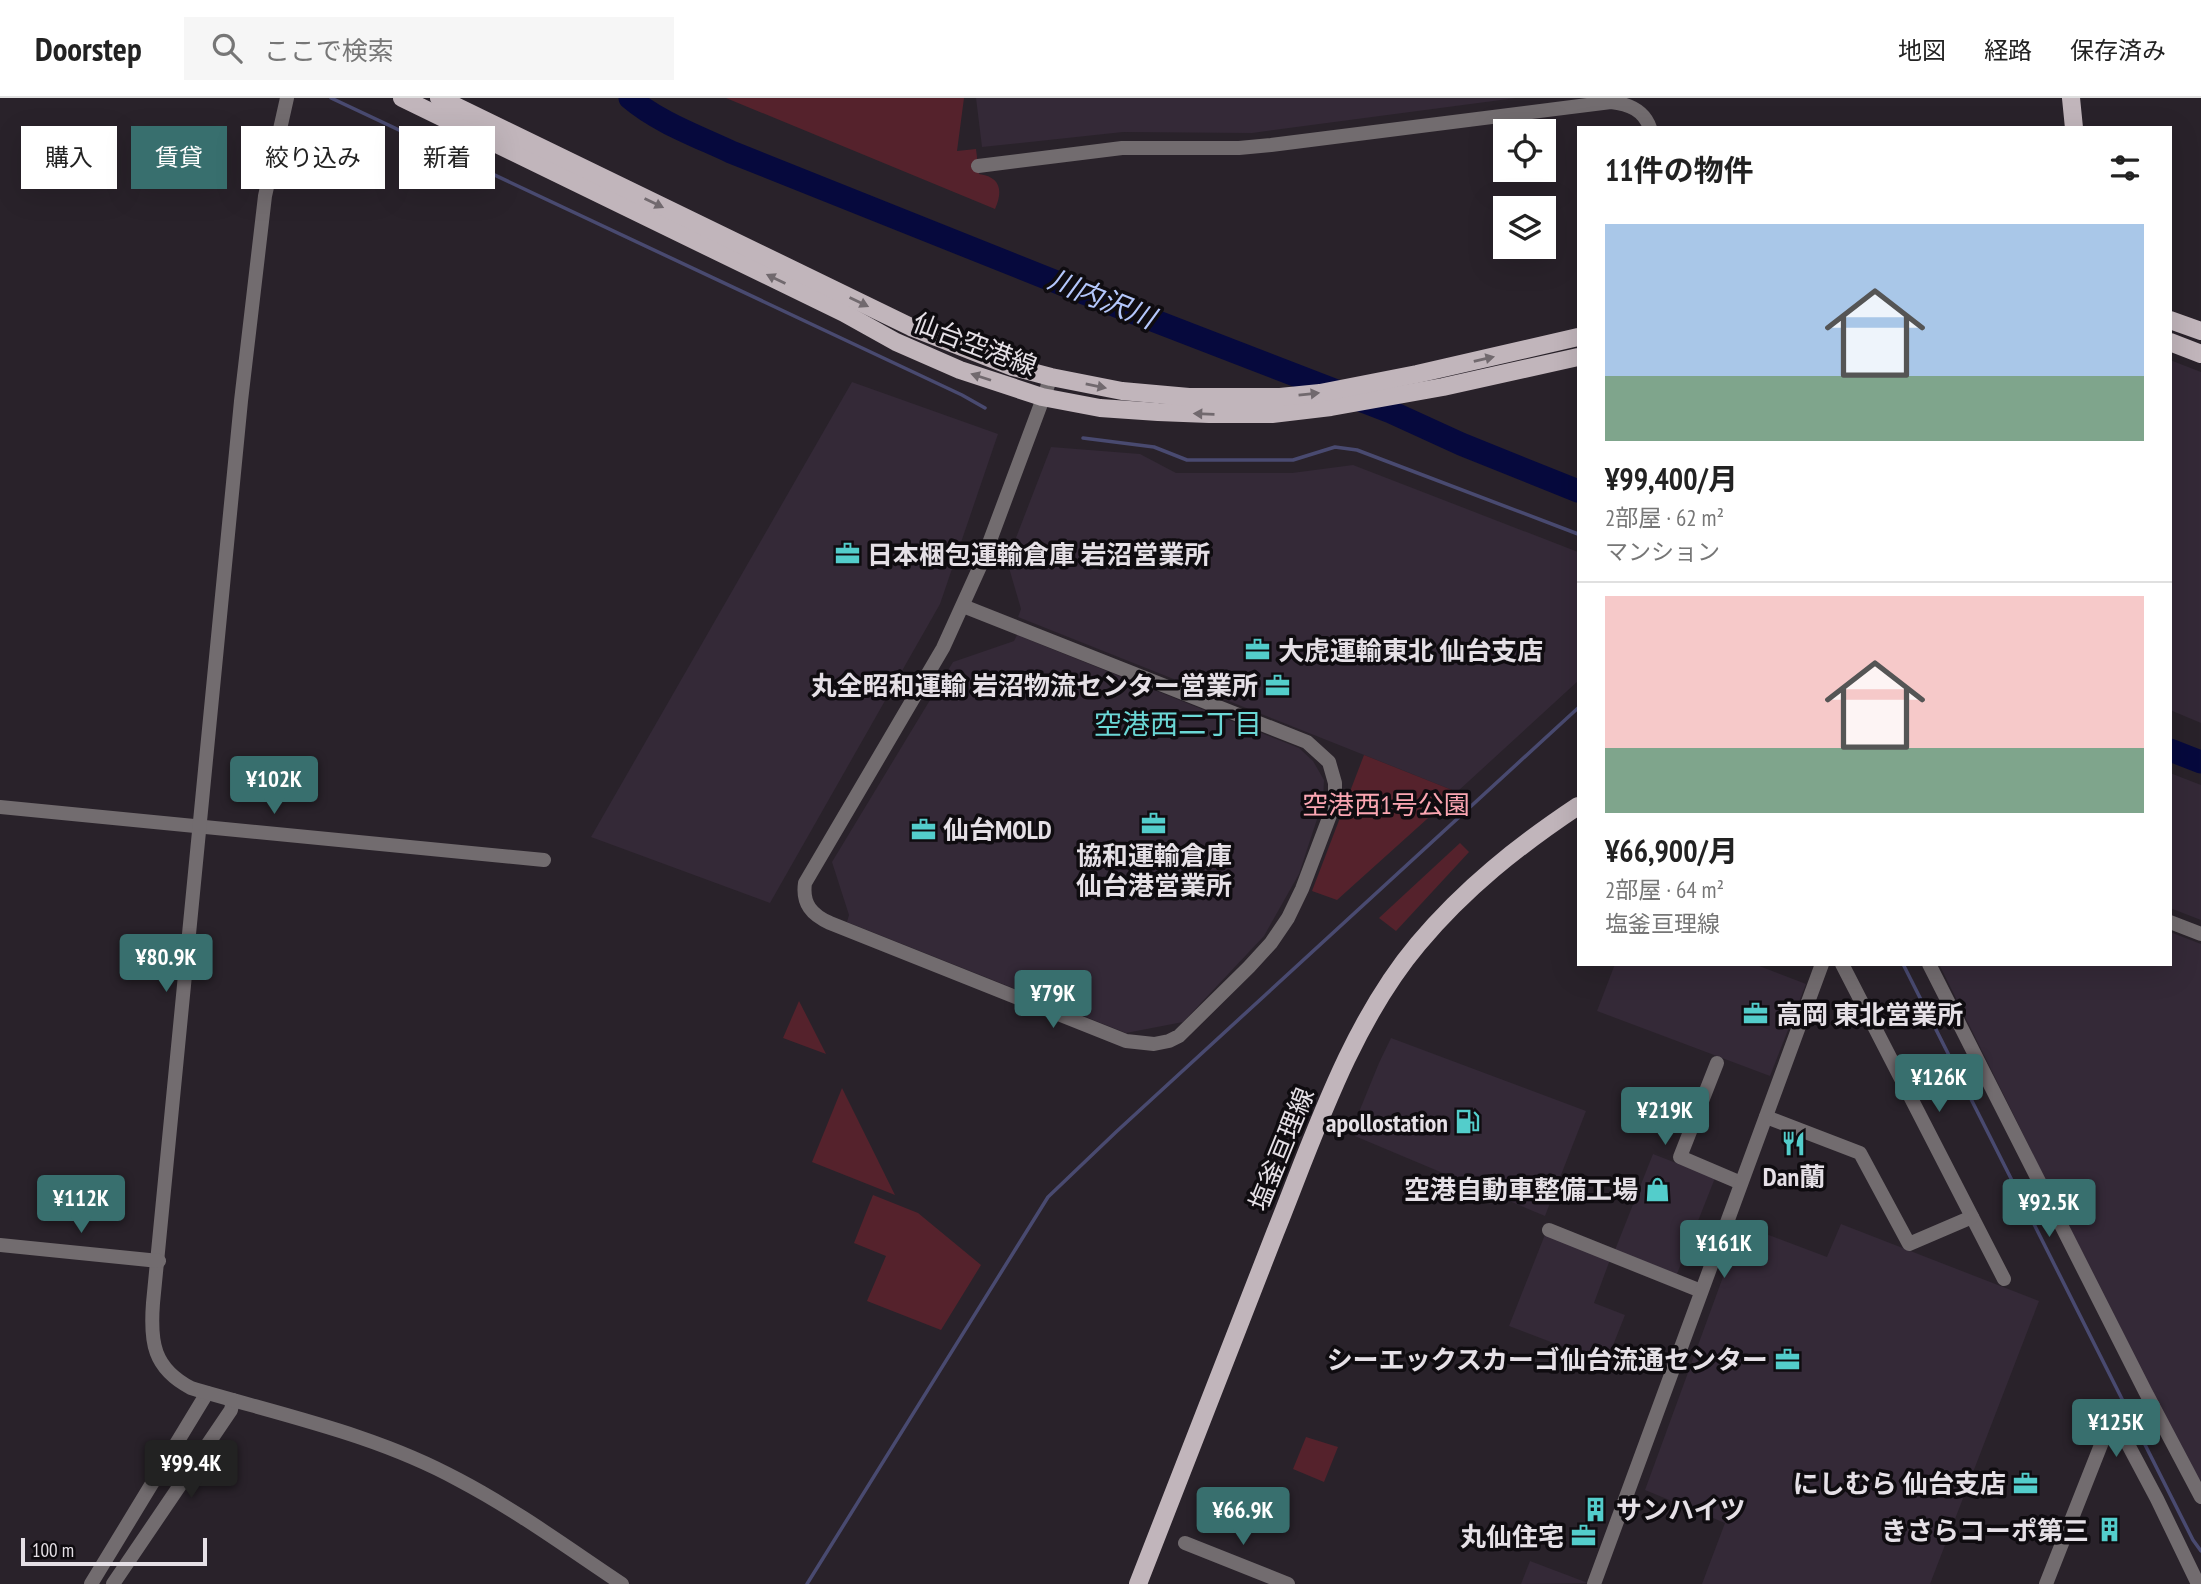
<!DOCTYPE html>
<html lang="ja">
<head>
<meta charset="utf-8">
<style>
  :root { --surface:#fff; --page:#f6f6f6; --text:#222; --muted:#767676; --line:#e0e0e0; --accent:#386f6e }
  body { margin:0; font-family:"PT Sans Narrow","Noto Sans JP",sans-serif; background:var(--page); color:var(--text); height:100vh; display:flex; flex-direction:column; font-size:26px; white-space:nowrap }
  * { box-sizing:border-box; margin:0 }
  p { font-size:23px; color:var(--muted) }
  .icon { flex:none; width:38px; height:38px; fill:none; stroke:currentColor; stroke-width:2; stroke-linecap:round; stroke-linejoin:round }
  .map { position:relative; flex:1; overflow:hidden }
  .drawer { position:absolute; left:1577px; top:28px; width:595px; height:840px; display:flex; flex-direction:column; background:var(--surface); border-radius:0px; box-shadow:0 7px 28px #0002 }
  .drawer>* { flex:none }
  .top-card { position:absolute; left:21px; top:28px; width:665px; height:63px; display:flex; gap:14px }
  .tools { position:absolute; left:1493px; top:21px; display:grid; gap:14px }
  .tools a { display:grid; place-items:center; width:63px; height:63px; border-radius:0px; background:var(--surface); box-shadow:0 7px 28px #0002; font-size:35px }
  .scale { position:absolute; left:21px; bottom:18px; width:186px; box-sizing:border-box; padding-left:7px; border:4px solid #e5e0e6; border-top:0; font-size:19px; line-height:24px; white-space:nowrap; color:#e5e0e6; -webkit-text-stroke:5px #0f0c10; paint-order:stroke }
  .price { position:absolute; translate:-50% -60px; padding:0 16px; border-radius:7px; background:var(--accent); color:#fff; font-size:23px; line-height:46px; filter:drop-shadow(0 2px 4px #0008) }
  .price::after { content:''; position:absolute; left:50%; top:42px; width:21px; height:16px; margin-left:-10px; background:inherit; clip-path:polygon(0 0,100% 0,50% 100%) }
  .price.current { background:#222; color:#fff }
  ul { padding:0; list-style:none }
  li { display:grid; align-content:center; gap:14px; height:371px; padding:0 28px }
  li+li { border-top:2px solid var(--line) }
  li span { display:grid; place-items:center; height:217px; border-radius:0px; color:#555 }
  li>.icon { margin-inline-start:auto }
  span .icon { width:126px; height:126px; fill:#fffc; stroke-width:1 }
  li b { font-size:30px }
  h2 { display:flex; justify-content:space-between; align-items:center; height:84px; padding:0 28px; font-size:30px }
  .tag { padding:0 24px; border-radius:0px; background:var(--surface); box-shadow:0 7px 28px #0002; font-size:24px; line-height:63px }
  .tag.current { background:var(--accent); color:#fff }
  header { display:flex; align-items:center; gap:42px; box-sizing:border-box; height:98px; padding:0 35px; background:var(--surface); border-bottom:2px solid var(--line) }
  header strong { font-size:33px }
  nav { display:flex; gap:38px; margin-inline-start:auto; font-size:24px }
  .search { width:490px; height:63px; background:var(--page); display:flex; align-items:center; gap:18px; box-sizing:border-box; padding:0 24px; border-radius:0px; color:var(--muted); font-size:26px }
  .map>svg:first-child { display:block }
  .built { fill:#342937 }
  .green { fill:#55222c }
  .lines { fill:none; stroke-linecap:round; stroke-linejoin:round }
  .stream { stroke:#494a70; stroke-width:3.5 }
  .river { stroke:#06093d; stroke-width:23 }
  .minor { stroke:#726c6f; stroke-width:14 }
  .tertiary { stroke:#726c6f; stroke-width:14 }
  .primary { stroke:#c1b5bb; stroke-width:18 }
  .oneway { fill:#71696e }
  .labels { text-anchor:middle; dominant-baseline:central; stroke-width:7; stroke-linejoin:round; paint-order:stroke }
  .street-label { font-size:26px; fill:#e5e0e6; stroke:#0f0c10 }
  .poi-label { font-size:26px; font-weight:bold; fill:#e5e0e6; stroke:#0f0c10; text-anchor:end }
  .park-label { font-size:26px; fill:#fba6b2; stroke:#0f0c10 }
  .water-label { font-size:28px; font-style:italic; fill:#b4c7fb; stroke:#0f0c10 }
  .neighbourhood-label { font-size:28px; fill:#6bd8d6; stroke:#0f0c10 }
</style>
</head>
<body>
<header>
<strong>Doorstep</strong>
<div class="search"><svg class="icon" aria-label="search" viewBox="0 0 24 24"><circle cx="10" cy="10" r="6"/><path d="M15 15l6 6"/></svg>ここで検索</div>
<nav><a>地図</a><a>経路</a><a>保存済み</a></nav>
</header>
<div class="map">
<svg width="2201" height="1486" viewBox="0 0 2201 1486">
  <rect width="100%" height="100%" fill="#29222a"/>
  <!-- built -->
  <g class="built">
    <polygon points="976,0 1516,0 1252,35 1123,34 982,49"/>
    <polygon points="2170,262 2201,274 2201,625 2170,612"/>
    <polygon points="852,284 998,336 940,506 770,805 591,739"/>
    <polygon points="1051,349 1140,356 1176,375 1292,375 1353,367 1578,454 1578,583 1457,694 1018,519 1021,511 1007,463"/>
    <polygon points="1017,537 1299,650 1313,663 1324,682 1323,703 1299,776 1264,838 1183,924 1126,935 847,824 849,817 832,764 953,564 1014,543"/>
    <polygon points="2170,675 2201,687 2201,822 2170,810"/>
    <polygon points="2170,834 2201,846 2201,1381 2199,1386 2065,1121 1939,866 2170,866"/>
    <polygon points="1615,866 1754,866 1806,886 1770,978 1597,913"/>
    <polygon points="1391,940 1586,1013 1545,1118 1350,1036 1379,965"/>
    <polygon points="1653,1056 1715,1080 1677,1176 1615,1152"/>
    <polygon points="1841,1126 2039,1203 1930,1486 1702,1486 1725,1425 1645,1392 1742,1127 1827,1159"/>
    <polygon points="1546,1134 1611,1159 1594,1205 1625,1217 1606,1265 1509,1228"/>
    <polygon points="1530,1463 1588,1485 1521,1486"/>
  </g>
  <!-- green -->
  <g class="green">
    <path d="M 726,0 L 964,0 L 957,53 L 976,51 L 979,76 C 1001,79 1003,93 995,111 Z"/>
    <polygon points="1364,657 1457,694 1337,802 1312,793"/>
    <polygon points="1460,745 1469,754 1396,833 1379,820"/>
    <polygon points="799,903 826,956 783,940"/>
    <polygon points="842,990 895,1097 812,1064"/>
    <polygon points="873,1097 918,1115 981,1167 941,1232 867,1203 886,1158 854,1145"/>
    <polygon points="1306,1339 1338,1349 1324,1384 1293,1371"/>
  </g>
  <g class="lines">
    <!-- stream -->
    <g class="stream">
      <polyline points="331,0 962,297 985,310"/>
      <polyline points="1083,340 1154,349 1187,362 1293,362 1335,349 1357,352 1578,436"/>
      <polyline points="1903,866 2193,1442 2201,1453"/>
      <polyline points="807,1486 1048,1099 1116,1034 1578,610"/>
    </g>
    <!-- river -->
    <g class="river">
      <path d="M 630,0 C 658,24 697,38 731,54 L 1124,211 L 1391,314 L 1461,346 L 1578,393"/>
      <polyline points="2170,652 2201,664"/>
    </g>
    <!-- minor -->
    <g class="minor">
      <polyline points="0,709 544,762"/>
      <polyline points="2170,824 2201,836"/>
      <polyline points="1842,866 2004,1181"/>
      <polyline points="1929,866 2145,1293 2201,1399"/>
      <polyline points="1717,965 1680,1059 1741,1085"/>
      <polyline points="1766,1019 1860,1055 1909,1146 1972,1119"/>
      <polyline points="1549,1132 1701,1193"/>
      <polyline points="1185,1445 1288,1486"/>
      <polyline points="91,1486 207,1295"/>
      <polyline points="113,1486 231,1312 233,1302"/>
      <polyline points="2046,1486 2110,1324 2115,1322 2157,1401 2198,1486"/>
    </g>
    <!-- tertiary -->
    <g class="tertiary">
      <path d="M 287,0 L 265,98 L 241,303 L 153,1205 C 150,1244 153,1270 191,1290 C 281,1317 375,1336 459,1382 C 516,1412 568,1450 622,1486"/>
      <path d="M 978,68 L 1122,50 L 1239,50 L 1271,47 L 1611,4 C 1629,6 1644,12 1650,30"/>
      <path d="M 963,508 L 1307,644 L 1329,664 L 1335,685 L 1335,704 L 1302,791 L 1288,820 L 1271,845 L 1249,869 L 1179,938 L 1169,943 L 1154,946 L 1126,943 L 830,825 C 812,817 802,806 805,785 L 943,550 L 982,464 L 1051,279"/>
      <polyline points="0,1147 159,1163"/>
      <polyline points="1594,1486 1822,866"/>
    </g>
    <!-- primary -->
    <g class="primary">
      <polyline points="402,0 844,215 896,244 960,272 1042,299 1100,310 1158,314 1209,316 1272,316 1331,309 1443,289 1578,259"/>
      <polyline points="439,0 911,229 1013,269 1051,279 1122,293 1189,299 1280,299 1320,295 1417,276 1578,239"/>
      <polyline points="2071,0 2074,30"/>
      <polyline points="2170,222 2201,233"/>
      <polyline points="2170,244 2201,256"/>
      <path d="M 1138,1486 C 1184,1369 1230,1252 1275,1135 C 1314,1038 1350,927 1418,846 C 1465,790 1518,748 1578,708"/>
    </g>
  </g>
  <!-- one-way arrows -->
  <defs><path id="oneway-solid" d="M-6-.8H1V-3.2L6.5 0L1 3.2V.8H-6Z" transform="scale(1.75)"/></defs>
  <g class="oneway">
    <use href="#oneway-solid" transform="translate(654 105) rotate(26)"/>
    <use href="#oneway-solid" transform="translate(776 181) rotate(-154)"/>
    <use href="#oneway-solid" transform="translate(859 204) rotate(26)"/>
    <use href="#oneway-solid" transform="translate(1484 261) rotate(-13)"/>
    <use href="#oneway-solid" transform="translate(981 279) rotate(-162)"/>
    <use href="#oneway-solid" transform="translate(1096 288) rotate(11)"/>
    <use href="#oneway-solid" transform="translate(1309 296) rotate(-6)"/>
    <use href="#oneway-solid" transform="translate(1204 316) rotate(-178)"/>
  </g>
  <!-- icons -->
  <defs>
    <symbol id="office-bare" viewBox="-9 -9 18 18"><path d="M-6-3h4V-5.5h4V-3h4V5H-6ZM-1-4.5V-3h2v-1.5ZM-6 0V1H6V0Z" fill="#53cdcb" stroke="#0f0c10" stroke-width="2.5" paint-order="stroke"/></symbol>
    <symbol id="fuel-bare" viewBox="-9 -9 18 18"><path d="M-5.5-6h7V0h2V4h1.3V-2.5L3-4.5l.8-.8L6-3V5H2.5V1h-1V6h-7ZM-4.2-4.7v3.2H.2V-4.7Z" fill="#53cdcb" stroke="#0f0c10" stroke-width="2.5" paint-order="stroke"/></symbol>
    <symbol id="restaurant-bare" viewBox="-9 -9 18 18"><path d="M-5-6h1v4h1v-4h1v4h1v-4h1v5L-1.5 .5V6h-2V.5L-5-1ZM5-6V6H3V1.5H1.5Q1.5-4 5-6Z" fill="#53cdcb" stroke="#0f0c10" stroke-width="2.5" paint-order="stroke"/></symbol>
    <symbol id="shop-bare" viewBox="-9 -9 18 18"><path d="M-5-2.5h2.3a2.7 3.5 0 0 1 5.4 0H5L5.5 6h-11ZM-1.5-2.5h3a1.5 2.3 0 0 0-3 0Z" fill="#53cdcb" stroke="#0f0c10" stroke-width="2.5" paint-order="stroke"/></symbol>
    <symbol id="building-bare" viewBox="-9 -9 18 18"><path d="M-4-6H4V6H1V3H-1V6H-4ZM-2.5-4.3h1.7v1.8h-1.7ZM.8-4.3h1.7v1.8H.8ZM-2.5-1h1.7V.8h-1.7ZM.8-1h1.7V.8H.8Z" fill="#53cdcb" stroke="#0f0c10" stroke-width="2.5" paint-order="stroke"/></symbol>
  </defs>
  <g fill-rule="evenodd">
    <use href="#office-bare" x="830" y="438" width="35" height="35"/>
    <use href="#office-bare" x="1240" y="534" width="35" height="35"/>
    <use href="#office-bare" x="1260" y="570" width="35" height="35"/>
    <use href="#office-bare" x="1136" y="708" width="35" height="35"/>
    <use href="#office-bare" x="906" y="714" width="35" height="35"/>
    <use href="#office-bare" x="1738" y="898" width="35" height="35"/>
    <use href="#fuel-bare" x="1450" y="1006" width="35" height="35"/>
    <use href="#restaurant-bare" x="1776" y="1028" width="35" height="35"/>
    <use href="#shop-bare" x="1640" y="1074" width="35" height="35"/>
    <use href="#office-bare" x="1770" y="1244" width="35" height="35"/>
    <use href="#office-bare" x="2008" y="1368" width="35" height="35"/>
    <use href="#building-bare" x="1578" y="1394" width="35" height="35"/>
    <use href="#building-bare" x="2092" y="1414" width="35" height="35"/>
    <use href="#office-bare" x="1566" y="1420" width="35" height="35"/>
  </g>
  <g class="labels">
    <!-- street labels -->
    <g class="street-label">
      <text transform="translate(975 246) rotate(21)">仙台空港線</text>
      <text transform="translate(1281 1051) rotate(-68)">塩釜亘理線</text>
    </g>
    <!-- poi labels -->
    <g class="poi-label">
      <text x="867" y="456" text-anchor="start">日本梱包運輸倉庫 岩沼営業所</text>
      <text x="1278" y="552" text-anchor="start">大虎運輸東北 仙台支店</text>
      <text x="1258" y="587">丸全昭和運輸 岩沼物流センター営業所</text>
      <text x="943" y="731" text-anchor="start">仙台MOLD</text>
      <text x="1154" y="757" text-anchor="middle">協和運輸倉庫<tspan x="1154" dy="30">仙台港営業所</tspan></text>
      <text x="1776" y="916" text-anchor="start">高岡 東北営業所</text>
      <text x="1448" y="1024">apollostation</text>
      <text x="1794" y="1078" text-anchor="middle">Dan蘭</text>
      <text x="1638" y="1091">空港自動車整備工場</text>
      <text x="1768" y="1261">シーエックスカーゴ仙台流通センター</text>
      <text x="2006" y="1385">にしむら 仙台支店</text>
      <text x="1616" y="1411" text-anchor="start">サンハイツ</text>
      <text x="2089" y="1432">きさらコーポ第三</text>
      <text x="1564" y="1438">丸仙住宅</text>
    </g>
    <!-- park labels -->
    <g class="park-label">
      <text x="1386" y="706">空港西1号公園</text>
    </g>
    <!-- water labels -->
    <g class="water-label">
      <text transform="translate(1102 200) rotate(22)">川内沢川</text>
    </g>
    <!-- neighbourhood labels -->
    <g class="neighbourhood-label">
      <text x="1178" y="625">空港西二丁目</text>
    </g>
  </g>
</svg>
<div class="tools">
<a><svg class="icon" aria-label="locate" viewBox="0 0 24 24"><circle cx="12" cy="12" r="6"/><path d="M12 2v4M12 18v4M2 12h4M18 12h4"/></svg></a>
<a><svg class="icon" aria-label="layers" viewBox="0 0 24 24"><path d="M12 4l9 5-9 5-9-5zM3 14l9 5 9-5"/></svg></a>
</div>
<div class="scale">100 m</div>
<b class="price" style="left:274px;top:718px">¥102K</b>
<b class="price" style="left:166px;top:896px">¥80.9K</b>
<b class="price" style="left:1053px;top:932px">¥79K</b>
<b class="price" style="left:1939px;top:1016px">¥126K</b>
<b class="price" style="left:1665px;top:1049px">¥219K</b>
<b class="price" style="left:81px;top:1137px">¥112K</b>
<b class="price" style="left:2049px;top:1141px">¥92.5K</b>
<b class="price" style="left:1724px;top:1182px">¥161K</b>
<b class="price" style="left:2116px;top:1361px">¥125K</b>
<b class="price current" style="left:191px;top:1402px">¥99.4K</b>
<b class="price" style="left:1243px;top:1449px">¥66.9K</b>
<div class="top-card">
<a class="tag">購入</a>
<a class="tag current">賃貸</a>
<a class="tag">絞り込み</a>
<a class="tag">新着</a>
</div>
<section class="drawer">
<h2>11件の物件<svg class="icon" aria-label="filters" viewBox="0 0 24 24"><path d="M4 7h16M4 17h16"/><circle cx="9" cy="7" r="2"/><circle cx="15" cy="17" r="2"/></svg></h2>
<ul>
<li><span style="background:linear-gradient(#a9c7e8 70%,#7fa58c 0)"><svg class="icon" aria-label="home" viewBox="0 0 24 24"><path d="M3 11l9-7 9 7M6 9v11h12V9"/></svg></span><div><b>¥99,400/月</b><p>2部屋 · 62 m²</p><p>マンション</p></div></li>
<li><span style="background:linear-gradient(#f6c9c9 70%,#7fa58c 0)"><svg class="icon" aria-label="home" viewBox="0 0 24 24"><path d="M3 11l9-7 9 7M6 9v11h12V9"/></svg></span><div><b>¥66,900/月</b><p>2部屋 · 64 m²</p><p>塩釜亘理線</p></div></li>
</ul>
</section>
</div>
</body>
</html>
